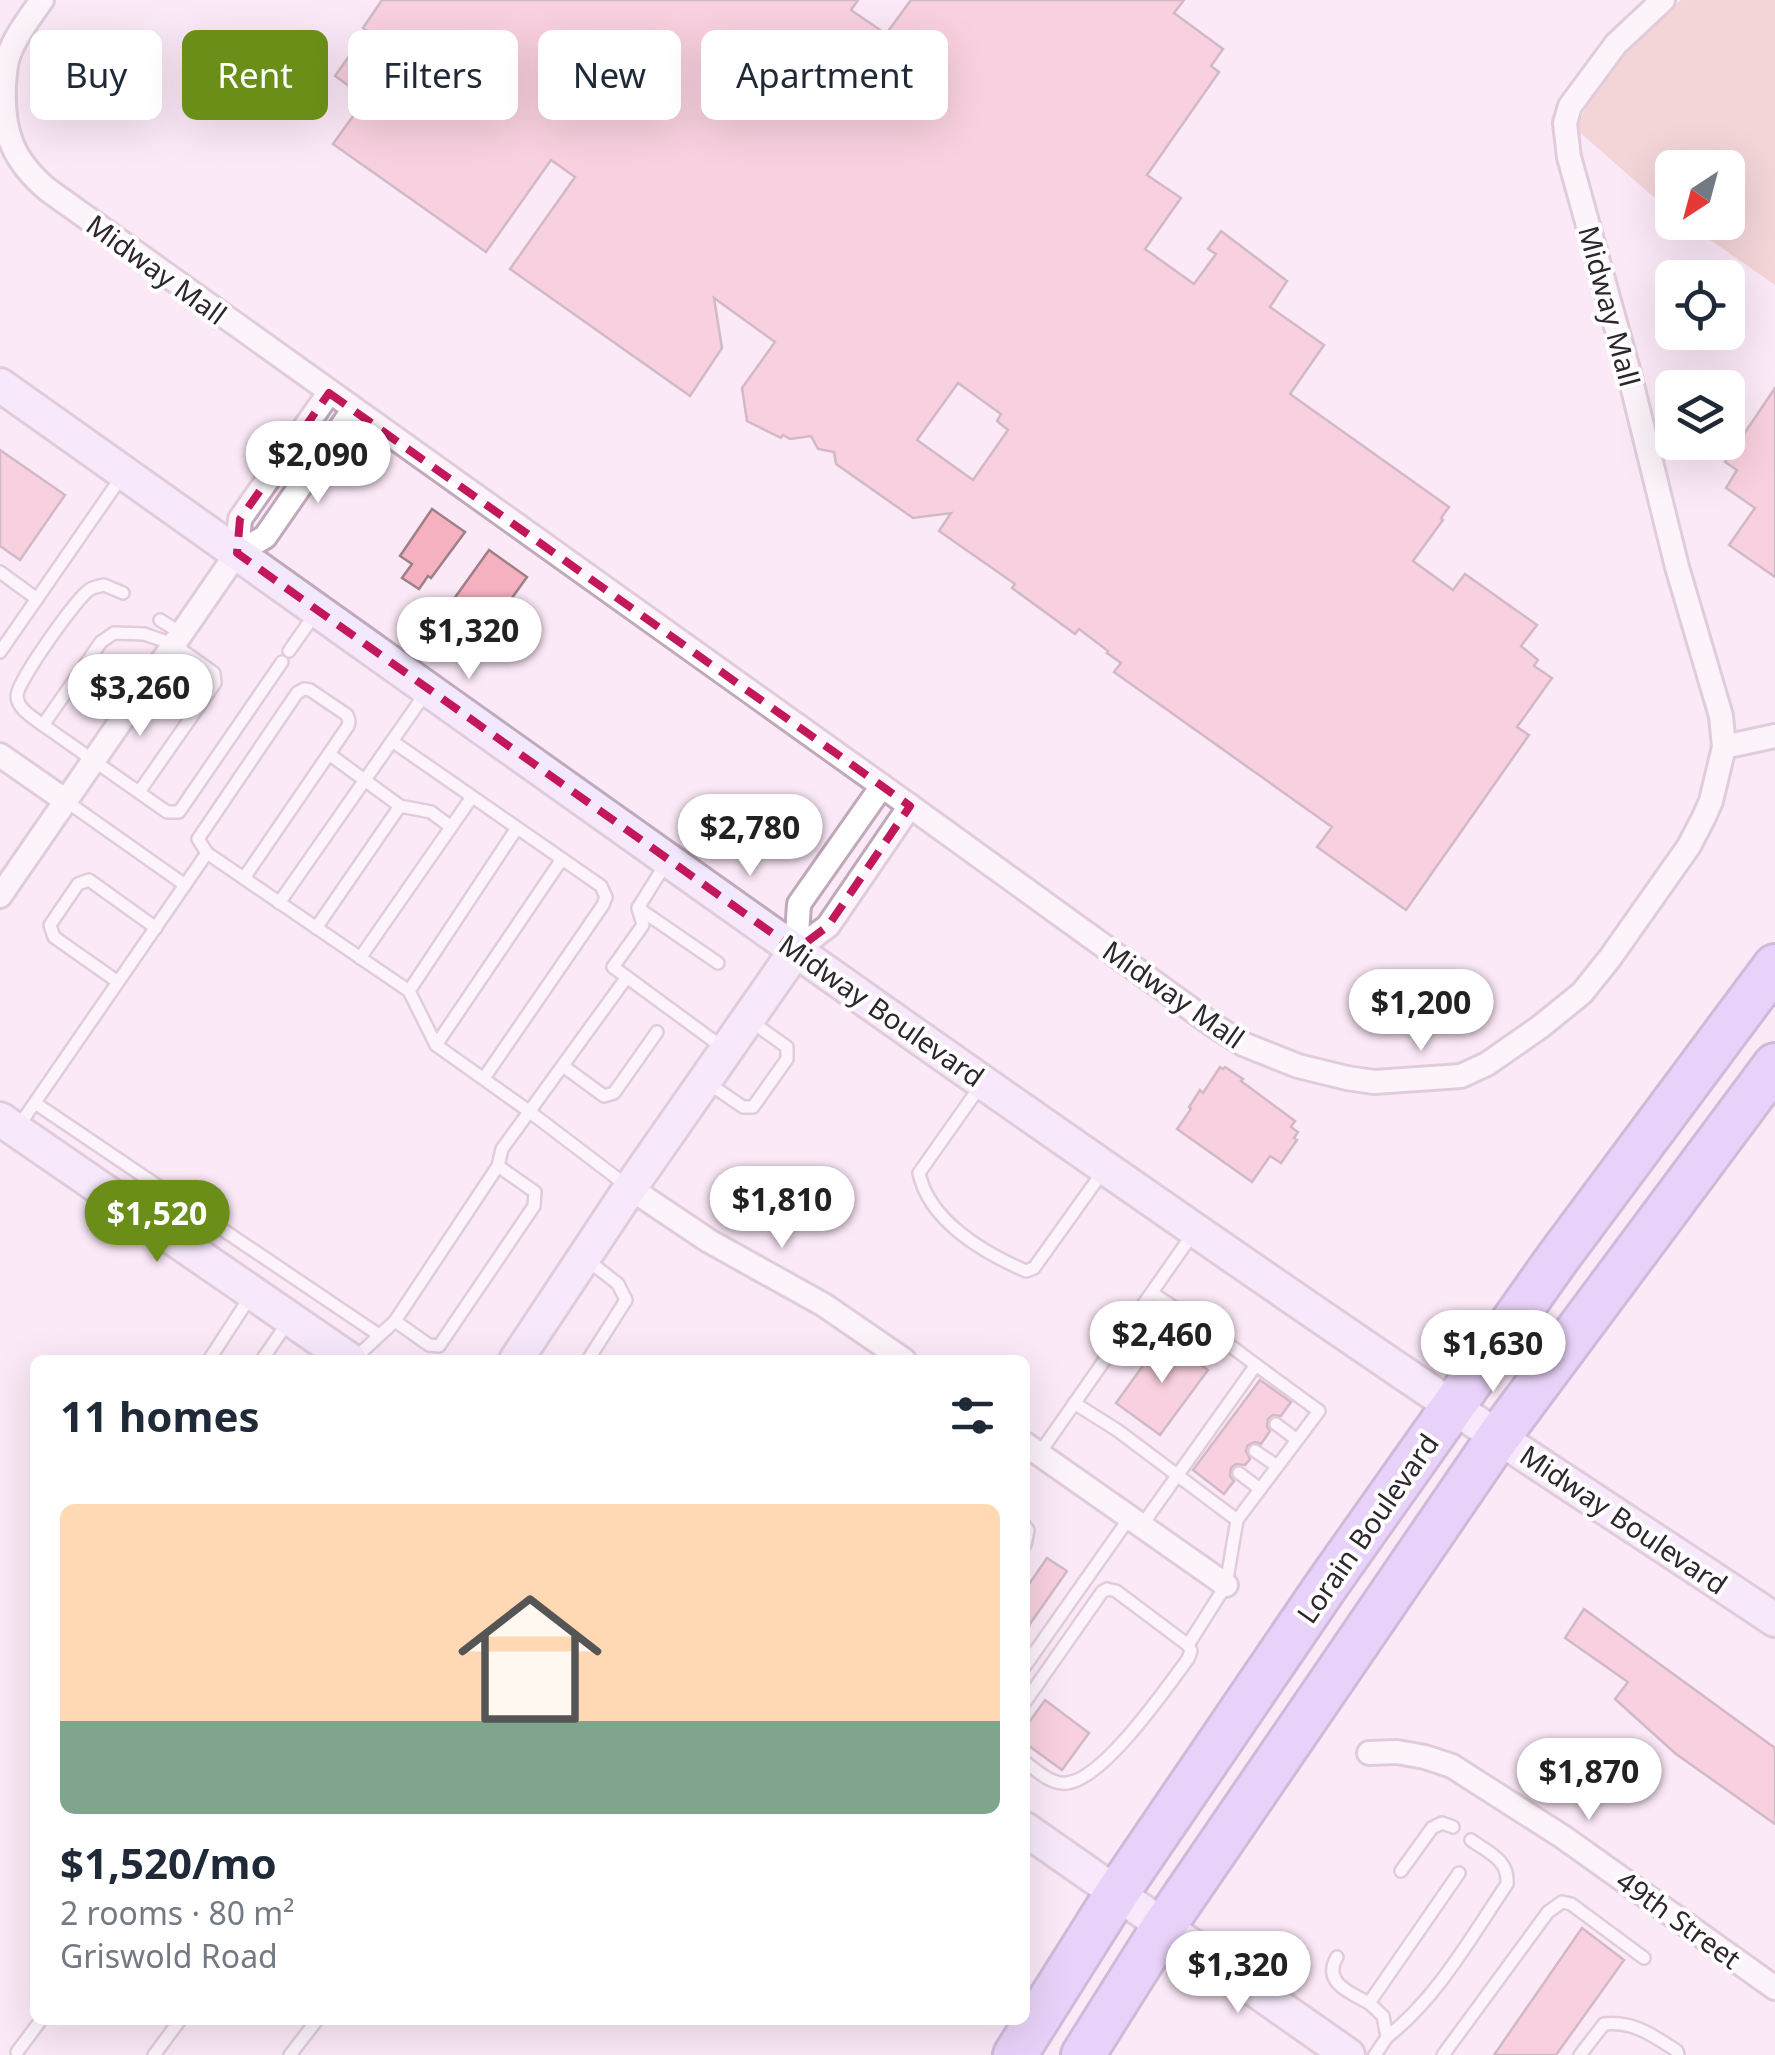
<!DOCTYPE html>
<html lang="en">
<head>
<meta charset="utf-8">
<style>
  :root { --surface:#fff; --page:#f6f6f7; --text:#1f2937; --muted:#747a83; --line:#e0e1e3; --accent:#6a8e18 }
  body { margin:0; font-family:"Noto Sans",sans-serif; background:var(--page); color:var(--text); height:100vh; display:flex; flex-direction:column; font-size:38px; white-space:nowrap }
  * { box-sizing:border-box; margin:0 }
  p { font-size:32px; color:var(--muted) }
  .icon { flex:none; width:55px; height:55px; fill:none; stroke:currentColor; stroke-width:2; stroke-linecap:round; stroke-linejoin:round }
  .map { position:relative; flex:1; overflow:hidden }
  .drawer { position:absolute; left:30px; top:1355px; width:1000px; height:670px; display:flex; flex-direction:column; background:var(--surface); border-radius:15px; box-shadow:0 10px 40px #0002 }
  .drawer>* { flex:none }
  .top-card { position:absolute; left:30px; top:30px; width:1000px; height:90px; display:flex; gap:20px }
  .needle { width:65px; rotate:216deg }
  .controls { position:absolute; left:1655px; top:150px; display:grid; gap:20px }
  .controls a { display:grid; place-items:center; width:90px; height:90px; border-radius:15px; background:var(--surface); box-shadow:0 10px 40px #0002; font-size:50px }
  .price { position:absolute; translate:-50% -85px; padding:0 22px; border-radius:35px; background:#fff; color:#222; font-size:32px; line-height:65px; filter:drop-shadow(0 2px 5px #0008) }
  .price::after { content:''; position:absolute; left:50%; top:60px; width:30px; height:22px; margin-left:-15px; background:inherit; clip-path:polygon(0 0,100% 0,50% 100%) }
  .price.selected { background:var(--accent); color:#fff }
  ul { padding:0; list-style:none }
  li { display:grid; align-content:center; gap:20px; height:530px; padding:0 30px }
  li+li { border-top:2px solid var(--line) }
  li span { display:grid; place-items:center; height:310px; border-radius:15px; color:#555 }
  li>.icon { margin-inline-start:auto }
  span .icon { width:180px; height:180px; fill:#fffc; stroke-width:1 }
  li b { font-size:42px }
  h2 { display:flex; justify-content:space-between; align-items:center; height:120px; padding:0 30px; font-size:42px }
  .pill { padding:0 35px; border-radius:15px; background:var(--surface); box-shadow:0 10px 40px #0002; font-size:35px; line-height:90px }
  .pill.selected { background:var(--accent); color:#fff }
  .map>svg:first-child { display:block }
  .green { fill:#e9bdb2 }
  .building { fill:#f6b1c1; stroke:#9d8187; stroke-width:2.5; fill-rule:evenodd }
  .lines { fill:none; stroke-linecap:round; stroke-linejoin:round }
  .lane-casing { stroke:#c0a9ba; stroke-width:16 }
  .street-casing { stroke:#c0a9ba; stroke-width:28 }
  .secondary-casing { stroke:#c0a9ba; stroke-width:38 }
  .highway-casing { stroke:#9983b3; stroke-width:48 }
  .lane { stroke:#fff; stroke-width:11 }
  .street { stroke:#fff; stroke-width:22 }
  .secondary { stroke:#f2e9fe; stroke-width:32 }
  .highway { stroke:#d2b5fb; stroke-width:42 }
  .marked { fill:none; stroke:#c2185b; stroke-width:8; stroke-dasharray:20 12; stroke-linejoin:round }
  .labels { text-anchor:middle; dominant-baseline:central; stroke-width:8; stroke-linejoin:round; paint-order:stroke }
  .street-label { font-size:28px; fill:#2f262d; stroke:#fff }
</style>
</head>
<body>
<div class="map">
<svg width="1775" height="2055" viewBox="0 0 1775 2055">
  <rect width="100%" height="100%" fill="#fce9f8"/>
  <!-- green -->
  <path class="green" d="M 1681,0 L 1775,0 L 1775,285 L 1686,223 L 1728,222 L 1728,168 L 1672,168 L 1672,213 L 1578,131 C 1578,111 1617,58 1631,42 C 1645,25 1664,13 1681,0 Z"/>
  <!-- building -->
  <g class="building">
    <path d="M 382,0 L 858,0 L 851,10 L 886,34 L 911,0 L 1184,0 L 1174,13 L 1223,49 L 1211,66 L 1219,72 L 1147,175 L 1181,198 L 1145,249 L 1194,284 L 1216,254 L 1208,249 L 1221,231 L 1287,281 L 1270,307 L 1324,345 L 1290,394 L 1449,507 L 1441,518 L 1443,520 L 1413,561 L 1453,590 L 1465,574 L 1537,625 L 1521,646 L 1538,660 L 1534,666 L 1552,678 L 1517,727 L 1529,735 L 1406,910 L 1317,847 L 1332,827 L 1114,672 L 1121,663 L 1107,653 L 1108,651 L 1079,629 L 1075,634 L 1012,588 L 1015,584 L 939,531 L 951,513 L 913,518 L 836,464 L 834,452 L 818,449 L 811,436 L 790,439 L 783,435 L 781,438 L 747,421 L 742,388 L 775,342 L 714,298 L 722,348 L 690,396 L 510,269 L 575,177 L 551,160 L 486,252 L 333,144 L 366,98 L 335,76 L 367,31 L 363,28 ZM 958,383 L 1001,414 L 997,421 L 1008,430 L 973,480 L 917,440 Z"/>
    <polygon points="1775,388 1775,577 1729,545 1755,508 1726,488 1737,470 1725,462"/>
    <polygon points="0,450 65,495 20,560 0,546"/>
    <polygon points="432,509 465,532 431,578 428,576 419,589 402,578 412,564 400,556"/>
    <polygon points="489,550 527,577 484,637 467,625 463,631 449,621 454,615 446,610"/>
    <polygon points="1220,1067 1223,1069 1225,1067 1243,1079 1241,1081 1295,1121 1291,1127 1298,1132 1294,1138 1297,1140 1281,1163 1270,1156 1252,1182 1177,1129 1191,1109 1189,1107 1200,1090 1203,1093"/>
    <polygon points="1163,1338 1208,1370 1160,1435 1116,1403"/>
    <polygon points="1260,1380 1291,1402 1281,1416 1273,1415 1268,1419 1267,1427 1270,1431 1261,1444 1255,1442 1248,1445 1246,1451 1250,1459 1245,1465 1236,1464 1231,1468 1230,1476 1234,1481 1224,1494 1193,1470"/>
    <polygon points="1047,1558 1067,1571 1025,1631 1025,1590"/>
    <polygon points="1584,1609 1775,1748 1775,1824 1676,1754 1615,1699 1628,1682 1565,1638"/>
    <polygon points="1045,1700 1089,1733 1062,1770 1025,1743 1025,1728"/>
    <polygon points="1582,1928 1624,1960 1556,2055 1494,2055"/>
  </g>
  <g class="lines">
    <defs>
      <g id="lane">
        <polyline points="0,572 37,599"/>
        <polyline points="160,620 181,633"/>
        <polyline points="289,651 315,614"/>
        <polyline points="0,652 122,476"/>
        <path d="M 43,725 C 34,718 17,709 17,696 C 16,683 76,599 89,590 C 93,587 99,586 104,585 L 123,593"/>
        <polyline points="392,741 601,886 606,897 603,905 484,1078"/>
        <polyline points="329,754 400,806 431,812 451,827"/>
        <polyline points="139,792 215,683 214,673 173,644 144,634 114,633 101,642 43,725 167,812 179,812 282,662"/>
        <polyline points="66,801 185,885"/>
        <polyline points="666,863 638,908 643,925 613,967 722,1047"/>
        <polyline points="244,878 348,726 349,721 347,715 310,690 304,689 297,693 198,839 207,853 409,991 436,1045 530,1112 626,1185"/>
        <polyline points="279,903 427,691"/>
        <polyline points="638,908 718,963"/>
        <polyline points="316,928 400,806"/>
        <polyline points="360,958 472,797"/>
        <polyline points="118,982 54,937 50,925 78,884 89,880 156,928"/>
        <polyline points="409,991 517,828"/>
        <polyline points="436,1045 562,859"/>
        <polyline points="563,1066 604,1096 614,1093 657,1032"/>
        <polyline points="708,1083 743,1107 753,1107 787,1059 787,1047 752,1022"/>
        <path d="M 981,1085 L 919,1173 C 929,1221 984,1253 1026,1271 L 1034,1268 L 1104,1170"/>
        <polyline points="35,1103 379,1335"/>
        <polyline points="18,1127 207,853"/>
        <polyline points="585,1258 618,1284 626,1300 588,1360"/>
        <polyline points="395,1321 429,1345 439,1346 534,1206 535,1192 498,1166"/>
        <polyline points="209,1360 250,1297"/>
        <polyline points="262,1360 288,1322"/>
        <polyline points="353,1360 395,1321 498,1166 502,1149 627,977"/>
        <polyline points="1074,1403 1117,1430 1237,1520 1319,1411 1256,1365"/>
        <polyline points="1276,1424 1297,1440"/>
        <polyline points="1255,1451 1277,1466"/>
        <polyline points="1039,1454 1194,1232"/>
        <polyline points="1239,1473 1260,1489"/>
        <polyline points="1142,1525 1256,1365 1212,1332 1152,1293"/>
        <polyline points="1025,1526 1028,1530 1025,1545"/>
        <polyline points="1188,1645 1226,1585 1237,1520"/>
        <polyline points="1025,1666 1130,1517"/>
        <path d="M 1025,1702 L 1102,1592 L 1107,1589 L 1116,1591 L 1188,1645 L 1191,1651 L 1188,1659 C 1166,1688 1104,1779 1067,1783 C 1051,1785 1036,1770 1025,1762"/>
        <polyline points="1401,1871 1432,1828 1442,1823 1453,1827"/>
        <path d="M 1337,1957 C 1322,1982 1350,1993 1369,2003"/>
        <path d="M 1387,2037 C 1438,1997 1471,1937 1507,1884 C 1509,1860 1489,1853 1471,1840"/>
        <polyline points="17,2052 41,2020"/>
        <polyline points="154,2055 180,2020"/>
        <polyline points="290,2055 317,2020"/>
        <polyline points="1375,2055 1387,2037 1383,2016 1369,2003 1459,1873"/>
        <polyline points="1443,2055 1548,1912 1562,1902 1571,1904 1644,1958"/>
        <path d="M 1580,2055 L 1604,2024 C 1632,2020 1654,2036 1677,2051 L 1678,2055"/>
      </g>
      <g id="street">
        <path d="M 42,0 C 30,17 16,35 9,54 C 5,64 5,75 4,85 C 2,131 12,160 48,190 L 910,806 L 1213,1025 L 1243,1044 L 1298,1066 L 1347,1078 L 1374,1082 L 1461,1076 L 1487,1064 L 1540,1027 L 1582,993 L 1610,958 L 1689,846 L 1704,817 L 1711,801 L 1724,747 L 1721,716 L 1677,567 L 1629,373 L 1569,157 L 1565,123 L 1570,106 L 1616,44 L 1663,0"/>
        <polyline points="237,553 240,519 329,393"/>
        <polyline points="1724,747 1775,736"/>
        <polyline points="0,755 66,801"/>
        <polyline points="0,896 237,553 265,537 353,410"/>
        <polyline points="796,950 799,904 882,786"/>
        <polyline points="796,950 828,926 910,806"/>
        <polyline points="630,1188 709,1241 824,1305 904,1360"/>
        <polyline points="1025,1444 1226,1585"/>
        <polyline points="1369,1753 1397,1752 1425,1757 1452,1766 1563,1837 1775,1988"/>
      </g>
      <g id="secondary">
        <path d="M 0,385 C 482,726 960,1073 1449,1404 C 1557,1477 1666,1547 1775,1620"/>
        <polyline points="0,1119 350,1360"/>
        <polyline points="516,1360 630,1188 796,950"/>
        <polyline points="1025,1829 1348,2055"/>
      </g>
      <g id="highway">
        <polyline points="1015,2055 1117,1893 1326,1586 1557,1259 1775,966"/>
        <polyline points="1083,2055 1164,1926 1499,1436 1775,1065"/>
      </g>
    </defs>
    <!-- lane casing -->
    <use href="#lane" class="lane-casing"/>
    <!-- street casing -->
    <use href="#street" class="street-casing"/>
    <!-- secondary casing -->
    <use href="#secondary" class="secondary-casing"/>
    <!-- highway casing -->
    <use href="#highway" class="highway-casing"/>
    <!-- lane -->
    <use href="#lane" class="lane"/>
    <!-- street -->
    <use href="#street" class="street"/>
    <!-- secondary -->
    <use href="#secondary" class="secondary"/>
    <!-- highway -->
    <use href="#highway" class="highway"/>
  </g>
  <!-- marked area -->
  <path d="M0 0H1775V2055H0ZM 329,393 L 910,806 L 828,926 L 796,950 L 237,553 L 240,519 Z" fill="#fce9f8" fill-opacity=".55" fill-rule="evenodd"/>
  <path class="marked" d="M 329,393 L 910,806 L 828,926 L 796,950 L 237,553 L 240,519 Z"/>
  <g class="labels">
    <!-- street labels -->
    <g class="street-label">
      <text transform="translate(157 269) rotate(36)">Midway Mall</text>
      <text transform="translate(1610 306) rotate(75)">Midway Mall</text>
      <text transform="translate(1174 994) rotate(35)">Midway Mall</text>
      <text transform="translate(882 1010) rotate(35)">Midway Boulevard</text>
      <text transform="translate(1624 1519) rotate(34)">Midway Boulevard</text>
      <text transform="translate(1367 1528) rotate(-55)">Lorain Boulevard</text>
      <text transform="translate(1679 1919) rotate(36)">49th Street</text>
    </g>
  </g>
</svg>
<div class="controls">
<a><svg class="needle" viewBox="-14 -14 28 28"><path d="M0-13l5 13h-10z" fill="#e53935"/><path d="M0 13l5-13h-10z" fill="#747a83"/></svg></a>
<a><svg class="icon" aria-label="locate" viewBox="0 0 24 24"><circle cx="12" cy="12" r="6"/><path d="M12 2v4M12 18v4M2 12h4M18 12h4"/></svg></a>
<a><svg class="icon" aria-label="layers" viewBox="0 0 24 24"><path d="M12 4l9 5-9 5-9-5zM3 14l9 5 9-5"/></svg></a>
</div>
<b class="price" style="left:318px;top:506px">$2,090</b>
<b class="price" style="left:469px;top:682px">$1,320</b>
<b class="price" style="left:140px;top:739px">$3,260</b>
<b class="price" style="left:750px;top:879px">$2,780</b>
<b class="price" style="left:1421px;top:1054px">$1,200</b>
<b class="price" style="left:782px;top:1251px">$1,810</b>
<b class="price selected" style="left:157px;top:1265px">$1,520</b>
<b class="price" style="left:1162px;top:1386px">$2,460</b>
<b class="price" style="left:1493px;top:1395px">$1,630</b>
<b class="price" style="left:1589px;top:1823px">$1,870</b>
<b class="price" style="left:1238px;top:2016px">$1,320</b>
<div class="top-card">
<a class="pill">Buy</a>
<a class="pill selected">Rent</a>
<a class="pill">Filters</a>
<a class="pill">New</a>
<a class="pill">Apartment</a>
</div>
<section class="drawer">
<h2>11 homes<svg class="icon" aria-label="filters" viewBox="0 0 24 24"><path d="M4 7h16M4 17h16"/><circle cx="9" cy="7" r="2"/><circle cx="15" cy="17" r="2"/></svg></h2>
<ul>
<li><span style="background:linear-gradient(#ffd9b3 70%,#7fa58c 0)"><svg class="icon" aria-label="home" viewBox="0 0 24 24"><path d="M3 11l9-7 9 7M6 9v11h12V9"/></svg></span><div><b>$1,520/mo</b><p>2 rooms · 80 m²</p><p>Griswold Road</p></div></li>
</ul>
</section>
</div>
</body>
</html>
